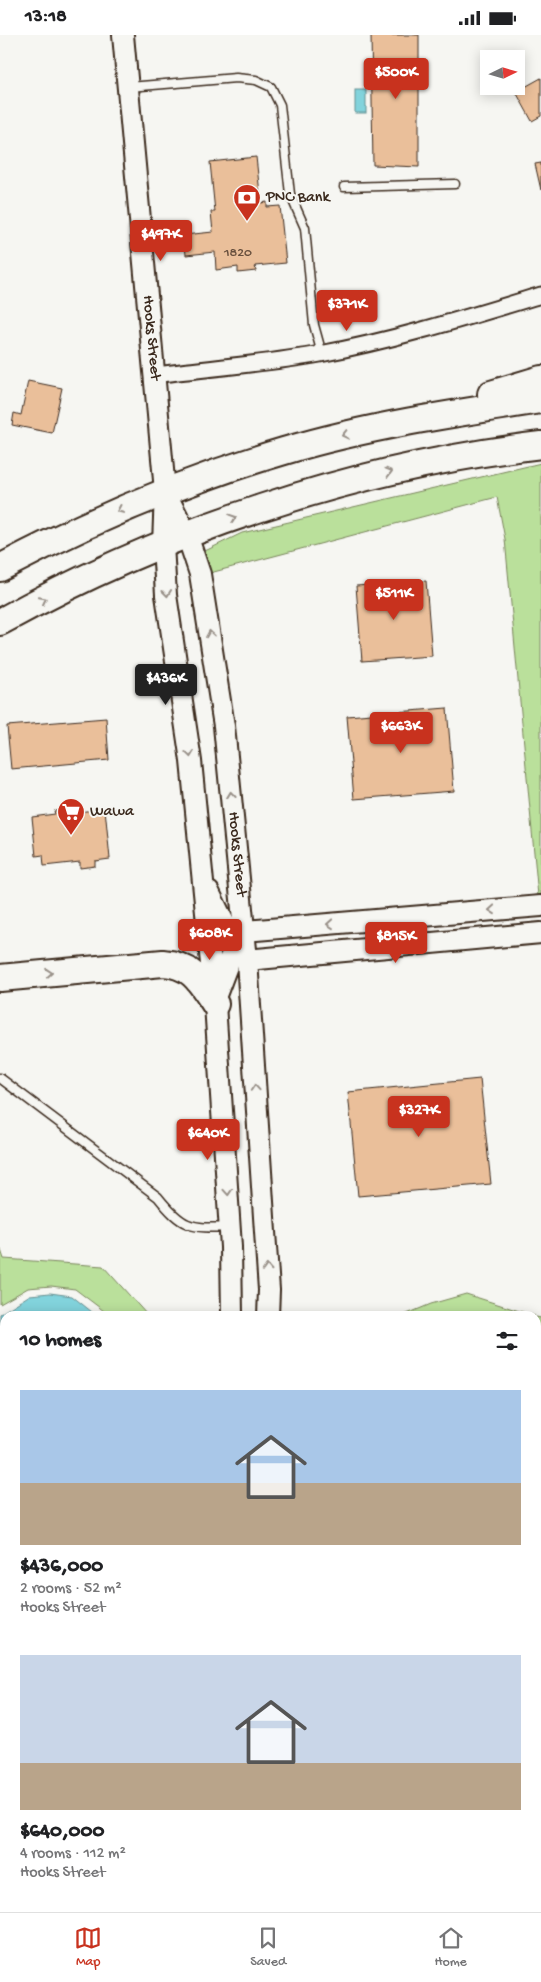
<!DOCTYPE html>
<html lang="en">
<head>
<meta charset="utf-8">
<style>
  :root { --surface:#fff; --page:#f2f2f2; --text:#202124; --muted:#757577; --line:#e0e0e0; --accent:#c8321e }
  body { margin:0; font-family:"Gochi Hand",sans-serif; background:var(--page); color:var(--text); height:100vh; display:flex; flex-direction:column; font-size:19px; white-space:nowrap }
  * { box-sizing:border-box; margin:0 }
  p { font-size:16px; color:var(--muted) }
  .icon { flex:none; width:28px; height:28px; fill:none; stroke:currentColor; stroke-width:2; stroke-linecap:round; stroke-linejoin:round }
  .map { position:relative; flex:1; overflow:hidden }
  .panel { position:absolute; left:0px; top:1276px; width:541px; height:601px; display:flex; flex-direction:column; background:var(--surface); border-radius:15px 15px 0 0; box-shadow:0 2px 12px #0003 }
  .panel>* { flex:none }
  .needle { width:32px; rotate:85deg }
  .fabs { position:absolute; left:480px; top:15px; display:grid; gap:10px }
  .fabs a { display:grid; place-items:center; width:45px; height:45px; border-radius:0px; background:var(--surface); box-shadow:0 2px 12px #0003; font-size:25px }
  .price { position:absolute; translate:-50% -42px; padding:0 11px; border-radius:5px; background:var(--accent); color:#fff; font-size:16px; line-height:32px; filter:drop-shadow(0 1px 2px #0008) }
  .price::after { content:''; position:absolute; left:50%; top:30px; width:15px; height:11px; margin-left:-8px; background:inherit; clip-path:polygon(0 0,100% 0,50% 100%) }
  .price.current { background:#222; color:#fff }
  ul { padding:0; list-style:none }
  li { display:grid; align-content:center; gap:10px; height:265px; padding:0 20px }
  li span { display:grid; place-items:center; height:155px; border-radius:0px; color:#555 }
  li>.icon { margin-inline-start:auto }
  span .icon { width:90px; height:90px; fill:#fffc; stroke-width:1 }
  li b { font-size:21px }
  h2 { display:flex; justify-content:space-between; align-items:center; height:60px; padding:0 20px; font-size:21px }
  .status { display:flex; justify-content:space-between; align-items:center; height:35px; padding:0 25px; background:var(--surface); direction:ltr }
  .status svg { height:14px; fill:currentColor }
  .dock { display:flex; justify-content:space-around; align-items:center; height:70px; border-top:1px solid var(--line); background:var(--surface); font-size:14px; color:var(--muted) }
  .dock a { display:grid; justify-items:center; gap:2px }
  .dock .current { color:var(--accent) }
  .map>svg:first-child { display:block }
  .green { fill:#bae09b; stroke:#7a855c }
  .water { fill:#82d3dc; stroke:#668f90 }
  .building { fill:#eabf9a; stroke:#3b2a1e }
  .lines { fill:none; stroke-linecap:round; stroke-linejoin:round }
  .service-casing { stroke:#3b2a1e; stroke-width:11 }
  .minor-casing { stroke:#3b2a1e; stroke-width:19 }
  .tertiary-casing { stroke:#3b2a1e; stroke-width:24 }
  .trunk-casing { stroke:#3b2a1e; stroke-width:30 }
  .service { stroke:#f6f6f2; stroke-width:8 }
  .minor { stroke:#f6f6f2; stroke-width:15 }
  .tertiary { stroke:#f6f6f2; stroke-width:20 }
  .trunk { stroke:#f6f6f2; stroke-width:26 }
  .oneway { stroke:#989088 }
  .labels { text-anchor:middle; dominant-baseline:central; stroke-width:4; stroke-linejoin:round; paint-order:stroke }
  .number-label { font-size:14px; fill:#674f3d }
  .poi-label { font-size:16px; fill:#3b2a1e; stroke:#f6f6f2; text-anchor:start }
  .street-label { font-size:16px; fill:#3b2a1e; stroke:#f6f6f2 }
</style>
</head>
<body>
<div class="status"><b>13:18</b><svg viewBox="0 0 49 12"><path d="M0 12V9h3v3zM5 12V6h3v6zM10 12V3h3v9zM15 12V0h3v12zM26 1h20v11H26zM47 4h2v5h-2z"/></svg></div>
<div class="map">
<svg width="541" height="1877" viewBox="0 0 541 1877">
  <rect width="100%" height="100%" fill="#f6f6f2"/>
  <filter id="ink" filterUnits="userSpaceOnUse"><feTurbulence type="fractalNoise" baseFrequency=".02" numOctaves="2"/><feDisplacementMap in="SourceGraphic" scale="10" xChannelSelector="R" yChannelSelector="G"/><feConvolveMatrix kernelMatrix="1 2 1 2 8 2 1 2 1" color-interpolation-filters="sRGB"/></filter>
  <g filter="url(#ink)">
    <!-- green -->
    <g class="green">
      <polygon points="541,428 541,861 538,861 505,504 497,462 210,538 203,517 242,498"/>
      <polygon points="0,1212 4,1224 103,1231 148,1281 107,1281 104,1276 75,1254 51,1251 28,1253 0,1269"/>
      <polygon points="466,1259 535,1281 402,1281 431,1269"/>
      <polygon points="536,1282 541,1283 541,1657 536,1657"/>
      <polygon points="5,1720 5,1780 0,1786 0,1724"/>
    </g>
    <!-- water -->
    <g class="water">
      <rect x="355" y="55" width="11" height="23"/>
      <polygon points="50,1258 72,1261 97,1281 5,1281 5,1710 0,1714 0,1279 30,1260"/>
    </g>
    <!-- building -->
    <g class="building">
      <polygon points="371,0 419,0 419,132 373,130"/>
      <polygon points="541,43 541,81 532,86 516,57"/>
      <polygon points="256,122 261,168 267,167 267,172 280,171 286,228 255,231 256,236 238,238 238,232 216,235 215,217 186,220 184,200 213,197 211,177 215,177 210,127"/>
      <polygon points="541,128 541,155 535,129"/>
      <polygon points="28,346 62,353 52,398 12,390 14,378 21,380"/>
      <polygon points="426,546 432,621 362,626 356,551"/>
      <polygon points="447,673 454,756 354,764 347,681"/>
      <polygon points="106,683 109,725 11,734 7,691"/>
      <polygon points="76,774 77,777 105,774 110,824 95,826 95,831 80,833 80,827 44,831 43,820 36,821 32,782 55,779 54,776"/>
      <polygon points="480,1044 491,1149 358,1161 348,1057"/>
    </g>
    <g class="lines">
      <defs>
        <g id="service">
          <polyline points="129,52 236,43 256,45 271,52 280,70 290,159 305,193 314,290 322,319"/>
          <polyline points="344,152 455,149"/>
          <path d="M 0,1043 L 158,1162 C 182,1192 190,1194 228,1192"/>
          <polyline points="536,1416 541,1416"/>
          <polyline points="536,1602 541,1601"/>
          <polyline points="536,1665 541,1665"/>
          <polyline points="536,1711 541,1710"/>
          <polyline points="536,1760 541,1760"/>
          <polyline points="536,1820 541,1819"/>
          <polyline points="502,1877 504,1872"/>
        </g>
        <path id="minor" d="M 154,340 C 209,333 265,329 320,319 C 395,305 468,282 541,260"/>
        <g id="tertiary">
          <path id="s1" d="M 123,0 L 165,456 L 163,510 L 166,560 L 191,726 L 215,969 L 231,1212 L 232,1281"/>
          <path id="s2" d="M 165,457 L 187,500 L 200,539 L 224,691 L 247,925 L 265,1197 L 269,1255 L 268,1281"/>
          <polyline points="209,857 228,896 247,925 541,898"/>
          <polyline points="245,896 541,871"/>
          <polyline points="216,960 230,923 243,900"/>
          <polyline points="247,1872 247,1877"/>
          <polyline points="281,1872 281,1877"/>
        </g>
        <g id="trunk">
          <polyline points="491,359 541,344"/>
          <path d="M 0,533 C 91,485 186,445 284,416 C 368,391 455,378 541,365"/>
          <path d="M 0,587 C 164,496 354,432 541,410"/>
          <path d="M 0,943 L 163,928 C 192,930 200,946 215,969"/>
        </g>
      </defs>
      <!-- service casing -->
      <use href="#service" class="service-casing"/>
      <!-- minor casing -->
      <use href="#minor" class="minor-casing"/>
      <!-- tertiary casing -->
      <use href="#tertiary" class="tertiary-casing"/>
      <!-- trunk casing -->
      <use href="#trunk" class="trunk-casing"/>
      <!-- service -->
      <use href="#service" class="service"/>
      <!-- minor -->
      <use href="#minor" class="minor"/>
      <!-- tertiary -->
      <use href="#tertiary" class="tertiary"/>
      <!-- trunk -->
      <use href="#trunk" class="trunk"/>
    </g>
    <!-- one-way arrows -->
    <defs><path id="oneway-chevron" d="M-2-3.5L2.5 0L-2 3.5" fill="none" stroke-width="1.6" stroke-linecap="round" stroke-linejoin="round" transform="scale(1.25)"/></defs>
    <g class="oneway">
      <use href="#oneway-chevron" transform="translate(345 400) rotate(167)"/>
      <use href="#oneway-chevron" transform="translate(389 437) rotate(-15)"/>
      <use href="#oneway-chevron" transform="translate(120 475) rotate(156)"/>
      <use href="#oneway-chevron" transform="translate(233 483) rotate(-19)"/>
      <use href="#oneway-chevron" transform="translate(167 558) rotate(84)"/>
      <use href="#oneway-chevron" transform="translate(43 565) rotate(-27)"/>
      <use href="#oneway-chevron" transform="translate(210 599) rotate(-99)"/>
      <use href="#oneway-chevron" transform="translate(190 719) rotate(83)"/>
      <use href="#oneway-chevron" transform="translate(231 760) rotate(-96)"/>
      <use href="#oneway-chevron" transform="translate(492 875) rotate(175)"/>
      <use href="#oneway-chevron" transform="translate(330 889) rotate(175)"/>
      <use href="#oneway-chevron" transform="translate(49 938) rotate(-5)"/>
      <use href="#oneway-chevron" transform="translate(255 1053) rotate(-94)"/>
      <use href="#oneway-chevron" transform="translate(228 1157) rotate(86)"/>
      <use href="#oneway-chevron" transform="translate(267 1233) rotate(-93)"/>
    </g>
  </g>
  <!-- icons -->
  <defs>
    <symbol id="bank-pin" viewBox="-11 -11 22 30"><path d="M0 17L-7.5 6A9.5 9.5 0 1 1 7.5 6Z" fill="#c8321e" stroke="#f6f6f2"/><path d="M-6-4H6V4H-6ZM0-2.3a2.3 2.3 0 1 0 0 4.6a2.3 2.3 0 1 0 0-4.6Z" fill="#fff"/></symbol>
    <symbol id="supermarket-pin" viewBox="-11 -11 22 30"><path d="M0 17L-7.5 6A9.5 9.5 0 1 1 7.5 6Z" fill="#c8321e" stroke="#f6f6f2"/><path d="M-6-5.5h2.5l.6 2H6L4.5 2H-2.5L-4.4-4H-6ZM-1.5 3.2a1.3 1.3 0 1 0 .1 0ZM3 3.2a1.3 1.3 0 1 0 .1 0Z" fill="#fff"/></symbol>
  </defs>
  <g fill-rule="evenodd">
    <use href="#bank-pin" x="231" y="147" width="32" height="43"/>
    <use href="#supermarket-pin" x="55" y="761" width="32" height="43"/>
  </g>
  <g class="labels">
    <!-- number labels -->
    <g class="number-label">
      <text x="238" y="218">1820</text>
    </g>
    <!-- poi labels -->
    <g class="poi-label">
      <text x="266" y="163">PNC Bank</text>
      <text x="90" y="777">Wawa</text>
    </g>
    <!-- street labels -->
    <g class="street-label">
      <text stroke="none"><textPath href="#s1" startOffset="304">Hooks Street</textPath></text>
      <text stroke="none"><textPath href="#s2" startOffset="372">Hooks Street</textPath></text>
    </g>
  </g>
</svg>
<div class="fabs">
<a><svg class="needle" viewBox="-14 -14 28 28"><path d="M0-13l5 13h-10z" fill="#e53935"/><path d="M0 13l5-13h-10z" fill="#757577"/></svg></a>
</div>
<b class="price" style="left:396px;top:65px">$500K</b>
<b class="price" style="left:161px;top:227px">$497K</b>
<b class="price" style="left:347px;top:297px">$371K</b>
<b class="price" style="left:394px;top:586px">$511K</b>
<b class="price current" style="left:166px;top:671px">$436K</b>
<b class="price" style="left:401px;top:719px">$663K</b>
<b class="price" style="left:210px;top:926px">$608K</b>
<b class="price" style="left:396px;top:929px">$815K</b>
<b class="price" style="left:419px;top:1103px">$327K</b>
<b class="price" style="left:208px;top:1126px">$640K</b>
<section class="panel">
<h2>10 homes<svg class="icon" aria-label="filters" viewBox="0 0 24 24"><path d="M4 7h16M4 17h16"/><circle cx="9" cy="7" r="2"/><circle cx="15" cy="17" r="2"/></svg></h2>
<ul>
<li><span style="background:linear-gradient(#a9c7e8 60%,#b9a48a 0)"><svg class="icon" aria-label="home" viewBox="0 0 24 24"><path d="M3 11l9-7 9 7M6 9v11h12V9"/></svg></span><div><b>$436,000</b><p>2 rooms · 52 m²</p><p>Hooks Street</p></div></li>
<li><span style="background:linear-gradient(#c9d6e8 70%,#b9a48a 0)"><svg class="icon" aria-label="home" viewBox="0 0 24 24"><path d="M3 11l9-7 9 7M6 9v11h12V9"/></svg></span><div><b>$640,000</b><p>4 rooms · 112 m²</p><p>Hooks Street</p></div></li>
</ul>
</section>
</div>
<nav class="dock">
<a class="current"><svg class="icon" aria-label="map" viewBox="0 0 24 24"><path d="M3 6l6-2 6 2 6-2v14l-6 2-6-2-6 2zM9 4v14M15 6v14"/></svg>Map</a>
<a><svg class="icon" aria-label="saved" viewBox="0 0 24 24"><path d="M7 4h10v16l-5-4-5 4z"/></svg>Saved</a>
<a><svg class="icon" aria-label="home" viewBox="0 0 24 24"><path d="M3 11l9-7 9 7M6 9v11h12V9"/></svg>Home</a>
</nav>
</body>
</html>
